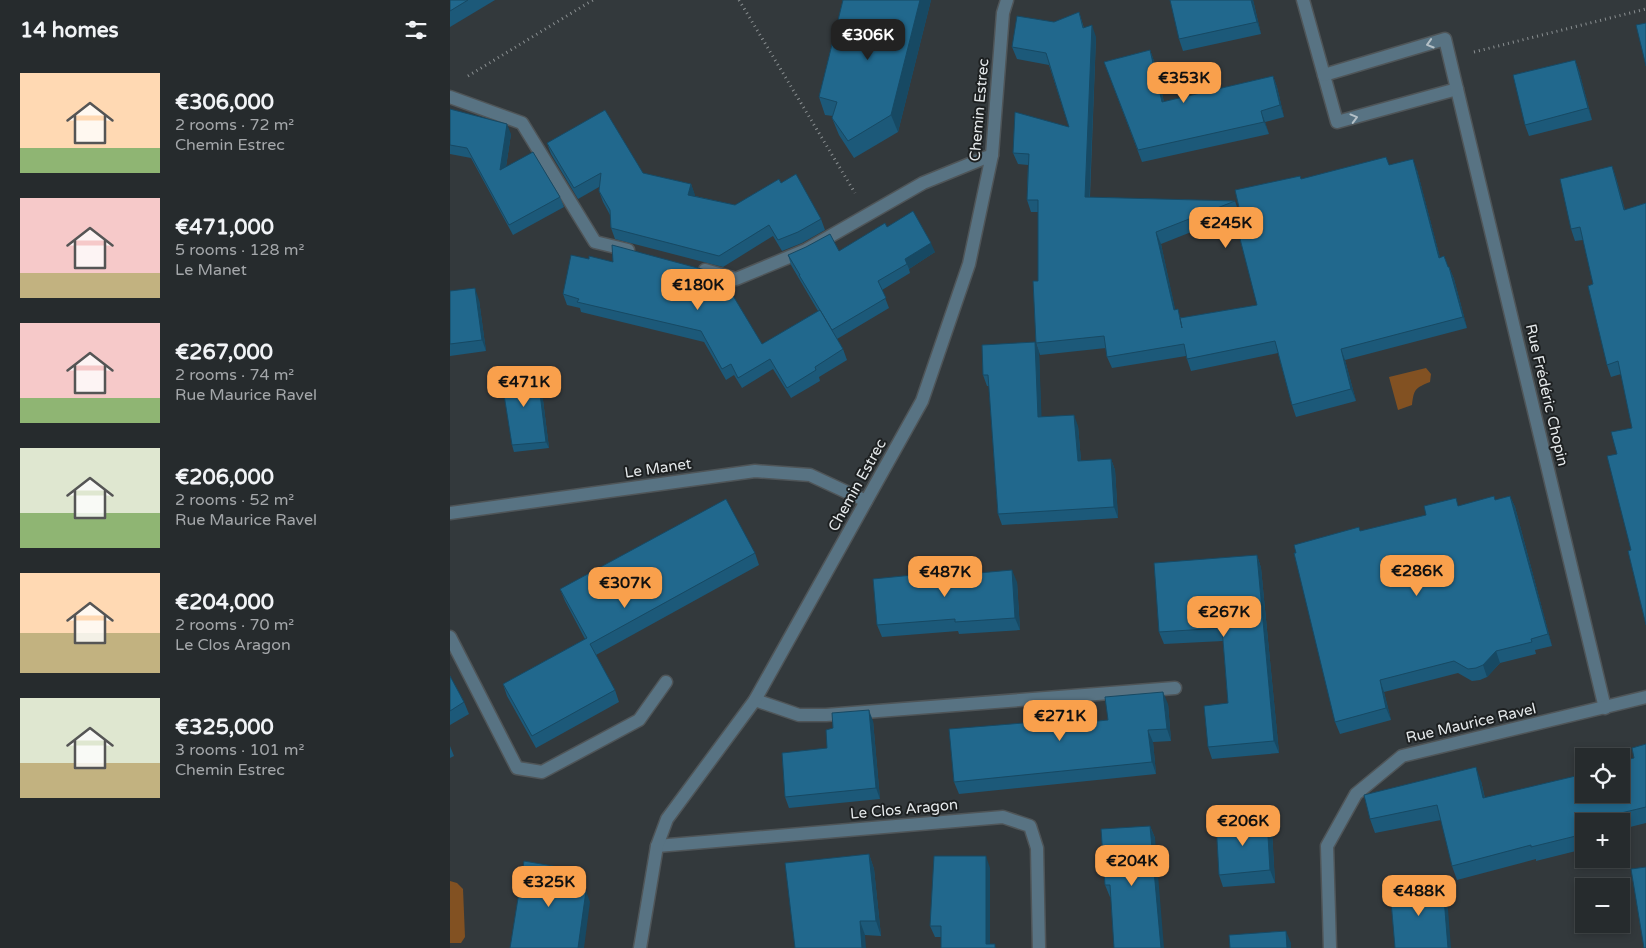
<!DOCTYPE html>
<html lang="en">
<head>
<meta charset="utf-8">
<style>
  :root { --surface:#262b2d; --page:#323739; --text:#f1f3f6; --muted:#a4a7aa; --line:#424749; --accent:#f9a04c }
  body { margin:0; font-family:"Varela Round",sans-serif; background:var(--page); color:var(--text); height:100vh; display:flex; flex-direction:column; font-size:19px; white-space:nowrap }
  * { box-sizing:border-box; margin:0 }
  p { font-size:16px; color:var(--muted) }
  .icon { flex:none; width:28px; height:28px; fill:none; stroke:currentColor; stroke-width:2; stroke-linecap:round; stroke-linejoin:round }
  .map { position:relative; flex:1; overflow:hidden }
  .sheet { display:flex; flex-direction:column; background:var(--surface); width:450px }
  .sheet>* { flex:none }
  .fabs { position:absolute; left:1125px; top:748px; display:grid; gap:10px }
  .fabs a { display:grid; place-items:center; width:55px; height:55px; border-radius:0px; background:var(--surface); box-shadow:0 2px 8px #0003,0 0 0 1px var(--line); font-size:25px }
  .price { position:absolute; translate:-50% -42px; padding:0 11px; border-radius:10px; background:var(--accent); color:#111; font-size:16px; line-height:32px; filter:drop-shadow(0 1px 2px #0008) }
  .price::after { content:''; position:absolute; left:50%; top:30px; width:15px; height:11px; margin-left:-8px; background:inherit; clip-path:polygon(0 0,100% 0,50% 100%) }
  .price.active { background:#222; color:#fff }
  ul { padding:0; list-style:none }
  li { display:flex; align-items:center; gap:15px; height:125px; padding:0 20px }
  li span { display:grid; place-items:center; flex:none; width:140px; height:100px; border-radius:0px; color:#555 }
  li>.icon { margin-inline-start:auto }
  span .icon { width:60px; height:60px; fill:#fffc; stroke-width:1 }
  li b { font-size:21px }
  h2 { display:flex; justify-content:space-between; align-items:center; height:60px; padding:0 20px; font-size:21px }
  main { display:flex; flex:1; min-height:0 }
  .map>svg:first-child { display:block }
  .water { fill:#825122 }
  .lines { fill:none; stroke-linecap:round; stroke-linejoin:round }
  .minor-casing { stroke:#4f5558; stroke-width:15 }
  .path { stroke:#8b9092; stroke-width:3; stroke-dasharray:1 4; stroke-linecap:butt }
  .minor { stroke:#587383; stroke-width:12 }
  .wall { fill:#1c5979 }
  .shaded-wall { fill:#174963 }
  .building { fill:#21688d; stroke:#174963 }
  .oneway { stroke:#b4c0c7 }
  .labels { text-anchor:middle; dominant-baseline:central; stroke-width:4; stroke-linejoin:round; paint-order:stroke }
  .street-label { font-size:15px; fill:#e5e9eb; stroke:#1d2021 }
</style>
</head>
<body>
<main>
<section class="sheet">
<h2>14 homes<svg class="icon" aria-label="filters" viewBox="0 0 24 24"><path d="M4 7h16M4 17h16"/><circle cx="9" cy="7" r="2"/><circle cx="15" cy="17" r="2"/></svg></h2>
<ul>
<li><span style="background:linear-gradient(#ffd9b3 75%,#8fb573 0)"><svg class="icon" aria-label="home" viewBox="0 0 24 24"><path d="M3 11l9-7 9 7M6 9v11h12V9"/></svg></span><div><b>€306,000</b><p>2 rooms · 72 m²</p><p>Chemin Estrec</p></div></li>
<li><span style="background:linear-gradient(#f6c9c9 75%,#c2b280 0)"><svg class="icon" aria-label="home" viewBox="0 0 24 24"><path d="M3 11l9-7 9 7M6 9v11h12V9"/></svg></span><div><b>€471,000</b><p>5 rooms · 128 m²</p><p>Le Manet</p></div></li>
<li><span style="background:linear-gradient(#f6c9c9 75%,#8fb573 0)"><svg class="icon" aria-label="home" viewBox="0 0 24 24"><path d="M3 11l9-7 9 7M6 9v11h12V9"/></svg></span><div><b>€267,000</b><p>2 rooms · 74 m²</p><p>Rue Maurice Ravel</p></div></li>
<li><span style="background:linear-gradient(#dfe7d0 65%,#8fb573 0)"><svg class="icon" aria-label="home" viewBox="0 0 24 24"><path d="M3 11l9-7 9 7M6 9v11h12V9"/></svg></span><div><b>€206,000</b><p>2 rooms · 52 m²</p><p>Rue Maurice Ravel</p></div></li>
<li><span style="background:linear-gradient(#ffd9b3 60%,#c2b280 0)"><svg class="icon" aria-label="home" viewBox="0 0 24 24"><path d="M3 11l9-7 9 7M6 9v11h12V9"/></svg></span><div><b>€204,000</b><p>2 rooms · 70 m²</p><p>Le Clos Aragon</p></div></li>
<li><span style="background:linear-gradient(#dfe7d0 65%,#c2b280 0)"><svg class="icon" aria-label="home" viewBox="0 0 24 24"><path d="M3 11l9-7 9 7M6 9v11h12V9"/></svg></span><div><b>€325,000</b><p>3 rooms · 101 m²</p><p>Chemin Estrec</p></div></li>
</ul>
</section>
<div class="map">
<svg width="1196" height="948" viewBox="0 0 1196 948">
  <rect width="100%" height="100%" fill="#33393c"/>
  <!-- water -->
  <g class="water">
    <path d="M 976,368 L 981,374 L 980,382 C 965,388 964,389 962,405 L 948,410 L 939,377 Z"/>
    <polygon points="0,881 7,883 13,889 15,937 11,943 0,943"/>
  </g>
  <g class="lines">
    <defs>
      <g id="minor">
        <polyline points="853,0 887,122 1007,89"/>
        <polyline points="874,75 995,39 1155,708"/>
        <polyline points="0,97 72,123 145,242 178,250"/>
        <polyline points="255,270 286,279 356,250 473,183 542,155"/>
        <polyline points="0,513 305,471 360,475 416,501"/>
        <polyline points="0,637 67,768 92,772 189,720 216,682"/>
        <polyline points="305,700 349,715 376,715 725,688"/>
        <polyline points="207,846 553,817 580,826 587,848 589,948"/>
        <polyline points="190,948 207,846 217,819 305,700 472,401 519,264 542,155 553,13 557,0"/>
        <polyline points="880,948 877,846 906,794 952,756 1196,697"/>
      </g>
    </defs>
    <!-- minor casing -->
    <use href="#minor" class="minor-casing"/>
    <!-- path -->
    <g class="path">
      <polyline points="289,0 405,193"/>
      <polyline points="1024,52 1196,9"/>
      <polyline points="18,76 143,0"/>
    </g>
    <!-- minor -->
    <use href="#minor" class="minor"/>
  </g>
  <!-- wall -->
  <g class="wall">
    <polygon points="0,0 45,0 0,27"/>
    <polygon points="393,0 481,0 448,132 404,158 389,135 382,118 383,116 375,115 369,97"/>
    <polygon points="803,0 811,34 733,51 729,39"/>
    <polygon points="629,12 634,28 646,37 640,197 785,201 789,213 711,244 725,310 731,318 807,305 794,229 851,179 939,165 967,170 990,258 994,256 998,267 999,267 1004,279 1017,328 895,360 906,401 846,417 842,405 828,353 741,371 736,356 662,368 657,357 656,348 590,355 586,343 588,281 588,212 581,212 577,200 578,165 568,164 563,153 619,127 599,65 567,59 562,47 604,22"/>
    <polygon points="700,50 704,61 714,102 823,76 827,87 834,117 815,122 819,134 692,162 654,62"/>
    <polygon points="1125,60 1129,71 1142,120 1079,136 1075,125"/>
    <polygon points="0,109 61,134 56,167 110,197 114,207 63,235 21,158 0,154"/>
    <polygon points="97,143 193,173 241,184 245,196 285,205 331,183 371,219 375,230 352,243 332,251 323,236 273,267 165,239 161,228 160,215 153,202 149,191 149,187 128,199 101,154"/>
    <polygon points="1162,166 1166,178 1175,210 1196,203 1181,550 1167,454 1182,428 1171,374 1161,377 1157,365 1143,284 1133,240 1125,241 1121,229"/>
    <polygon points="437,227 485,252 459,269 460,273 432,290 439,308 387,339 393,349 397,360 369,377 370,381 341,398 323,369 292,388 284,375 276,380 254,342 131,312 130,308 117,305 113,294 139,259 163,262 312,344 368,311 341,265 338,255 389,251"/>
    <polygon points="0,291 29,300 36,351 0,356"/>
    <polygon points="585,342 589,352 591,417 628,426 631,461 661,459 665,470 668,518 552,525 548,514 539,386 537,386 533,375"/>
    <polygon points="87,369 90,376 99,448 64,452 62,445"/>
    <polygon points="1060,496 1065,507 1102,646 1085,650 1086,654 1050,663 1037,677 1030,680 1022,681 1008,673 934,692 941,720 890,734 885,722 1009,506 1046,500"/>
    <polygon points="305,553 309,565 146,655 165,690 169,702 86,748 57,696 53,684 135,639 115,601 110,589"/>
    <polygon points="807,555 811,568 829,753 762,759 758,747 778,703 773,641 714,644 709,632"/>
    <polygon points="485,577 567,582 570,630 509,634 508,631 432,637 427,625"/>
    <polygon points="0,676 14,702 19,714 0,725"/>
    <polygon points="718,704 721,741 703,742 706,774 509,794 504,782 598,721 600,726 658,720"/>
    <polygon points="423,721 430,799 339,808 335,797 377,748 383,728"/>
    <polygon points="1196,744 1196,823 1176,828 1179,838 1171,840 1171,821 1134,821 1134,849 1086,861 1086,859 1007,880 1002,866 991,820 925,833 920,819 1031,781 1035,798 1134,794 1184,758"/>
    <polygon points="0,746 4,756 0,758"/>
    <polygon points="700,826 705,838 661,897 660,897 655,885"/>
    <polygon points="822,831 825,883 773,887 769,875"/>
    <polygon points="419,854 424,869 431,936 415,935 345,948"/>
    <polygon points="540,868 540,944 546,948 491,937 485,937 480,926"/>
  </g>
  <!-- shaded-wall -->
  <g class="shaded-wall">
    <polygon points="470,0 481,0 448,132 441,115"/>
    <polygon points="801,0 803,0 811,34 807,22"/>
    <polygon points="642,25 646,37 639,209 635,197"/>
    <polygon points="700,50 704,61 717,114 712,102"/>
    <polygon points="1125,60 1129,71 1142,120 1138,108"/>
    <polygon points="823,76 827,87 834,117 830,105"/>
    <polygon points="811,111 815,122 819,134 814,122"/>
    <polygon points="57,124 61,134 54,180 50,170"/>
    <polygon points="963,159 967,170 993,269 989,258"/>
    <polygon points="1162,166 1166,178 1178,222 1174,210"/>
    <polygon points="241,184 245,195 242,206 238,195"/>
    <polygon points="706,232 711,244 728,322 724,310"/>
    <polygon points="481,243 485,252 459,269 455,259"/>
    <polygon points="999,267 1004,279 1017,328 1013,317"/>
    <polygon points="25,288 29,300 36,351 32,340"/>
    <polygon points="585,342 589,352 592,428 588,417"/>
    <polygon points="891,349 895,360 906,401 901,389"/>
    <polygon points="87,369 90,376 99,448 96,442"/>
    <polygon points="624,415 628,426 632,472 628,461"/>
    <polygon points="661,459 665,470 668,518 664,507"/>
    <polygon points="1060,496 1065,507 1102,646 1098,634"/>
    <polygon points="807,555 811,568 829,753 824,741"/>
    <polygon points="562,570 567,582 570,630 565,618"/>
    <polygon points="1046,651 1050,663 1037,677 1033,665"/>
    <polygon points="930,680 934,692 941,720 936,708"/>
    <polygon points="713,692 718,704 721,741 717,729"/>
    <polygon points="419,710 423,721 430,799 426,788"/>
    <polygon points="698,730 703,742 706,774 702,762"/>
    <polygon points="1026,767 1031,781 1038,813 1033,798"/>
    <polygon points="1171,813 1176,828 1179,838 1174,824"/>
    <polygon points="817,819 822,831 825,883 820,870"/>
    <polygon points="700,826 705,838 714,948 711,948"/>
    <polygon points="419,854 424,869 431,936 426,921"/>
    <polygon points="536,856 540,868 540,948 536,944"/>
    <polygon points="132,871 136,881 134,901 130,890"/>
    <polygon points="993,885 997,896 1001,948 998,948"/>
    <polygon points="136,891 140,902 134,948 128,948"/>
    <polygon points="410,921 415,935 416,948 412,948"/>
    <polygon points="836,931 841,943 841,948 837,948"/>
  </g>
  <!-- building -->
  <g class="building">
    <polygon points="0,0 18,0 0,11"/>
    <polygon points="393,0 470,0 441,115 398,141 382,118 387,102 369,97"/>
    <polygon points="720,0 801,0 807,22 729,39"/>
    <polygon points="629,12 633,28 642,25 635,197 785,201 706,232 724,310 728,309 732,328 730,318 807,305 788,231 794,229 785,190 850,176 851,179 936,157 939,165 963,159 989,258 994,256 998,267 999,267 1013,317 891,349 901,389 842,405 825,341 737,359 734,344 657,357 654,336 586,343 583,281 588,281 588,200 577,200 579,154 563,153 565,112 619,127 596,53 562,47 567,16 604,22"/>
    <polygon points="1196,23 1196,66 1186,25"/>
    <polygon points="700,50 712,102 823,76 830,105 811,111 814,122 688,150 654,62"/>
    <polygon points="1125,60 1138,108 1075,125 1063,75"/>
    <polygon points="0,109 57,124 50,170 83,152 110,197 59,225 17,148 0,145"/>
    <polygon points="155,110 193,173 241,184 238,195 285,205 329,179 331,183 346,174 371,219 348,232 328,240 319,225 269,256 161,228 160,210 149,191 151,173 124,188 97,143"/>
    <polygon points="1162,166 1174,210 1196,203 1196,625 1178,551 1181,550 1157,456 1167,454 1161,432 1182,428 1168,361 1157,365 1138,286 1143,284 1130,227 1121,229 1110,179"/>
    <polygon points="463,211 481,243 455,259 457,264 428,281 436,298 382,330 349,275 350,275 338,255 356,247 380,234 389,251 435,223 437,227"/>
    <polygon points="162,245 270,274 312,344 370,310 393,349 365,367 366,370 337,388 320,359 288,378 281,364 272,369 251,331 127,302 129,299 113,294 121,255 139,259 139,256 163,262"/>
    <polygon points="25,288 32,340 0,344 0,291"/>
    <polygon points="585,342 588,417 624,415 628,461 661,459 664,507 548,514 538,375 533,375 532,345"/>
    <polygon points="87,369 96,442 62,445 51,376"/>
    <polygon points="1044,496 1045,500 1060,496 1098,634 1081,639 1082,642 1046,651 1033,665 1026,668 1018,669 1004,661 930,680 936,708 885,722 844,553 846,553 844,545 909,527 910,531 976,515 974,506 1006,498 1008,506"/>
    <polygon points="276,499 305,553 140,644 165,690 82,736 53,684 137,638 110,589"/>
    <polygon points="807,555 824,741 758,747 754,706 778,703 772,628 709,632 704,563"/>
    <polygon points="562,570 565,618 505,622 505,619 427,625 423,579 483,573 484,577"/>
    <polygon points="0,676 14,702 0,711"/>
    <polygon points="713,692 717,729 698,730 702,762 504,782 499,729 598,721 598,726 658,720 655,697"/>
    <polygon points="419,710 426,788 335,797 332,753 377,748 376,730 383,728 382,713"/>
    <polygon points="1196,744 1196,807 1171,813 1174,824 1171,825 1171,821 1134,821 1134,834 1081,847 1081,845 1002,866 987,805 920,819 914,795 1026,767 1033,798 1134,774 1134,794 1171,794 1171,761 1184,758 1182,748"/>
    <polygon points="817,819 820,870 769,875 766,822"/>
    <polygon points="700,826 711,948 664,948 660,885 655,885 651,829"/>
    <polygon points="419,854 426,921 410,921 412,948 345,948 335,863"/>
    <polygon points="484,856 536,856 536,944 545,944 545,948 491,948 491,926 480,926"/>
    <polygon points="74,861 132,871 130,890 136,891 128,948 60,948"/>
    <polygon points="1196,867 1196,948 1194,948 1181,869"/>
    <polygon points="993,885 998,948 945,948 940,889"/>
    <polygon points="836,931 837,948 780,948 779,935"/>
  </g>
  <!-- one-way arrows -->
  <defs><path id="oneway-chevron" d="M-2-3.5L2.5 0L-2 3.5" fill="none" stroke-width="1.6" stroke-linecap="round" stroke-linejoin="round" transform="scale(1.25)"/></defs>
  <g class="oneway">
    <use href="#oneway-chevron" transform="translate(980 44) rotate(163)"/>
    <use href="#oneway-chevron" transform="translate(904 118) rotate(-15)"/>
  </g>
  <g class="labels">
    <!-- street labels -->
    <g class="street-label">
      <text transform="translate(529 110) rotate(-85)">Chemin Estrec</text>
      <text transform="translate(1097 395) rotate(77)">Rue Frédéric Chopin</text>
      <text transform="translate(208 468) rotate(-8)">Le Manet</text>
      <text transform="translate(407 485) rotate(-61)">Chemin Estrec</text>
      <text transform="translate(1021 723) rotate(-13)">Rue Maurice Ravel</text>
      <text transform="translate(454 809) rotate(-5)">Le Clos Aragon</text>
    </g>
  </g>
</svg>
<div class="fabs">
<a><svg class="icon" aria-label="locate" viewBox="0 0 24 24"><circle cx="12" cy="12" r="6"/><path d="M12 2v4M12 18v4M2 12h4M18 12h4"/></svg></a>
<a>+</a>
<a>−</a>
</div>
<b class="price active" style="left:418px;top:61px">€306K</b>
<b class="price" style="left:734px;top:104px">€353K</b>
<b class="price" style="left:776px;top:249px">€245K</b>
<b class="price" style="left:248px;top:311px">€180K</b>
<b class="price" style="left:74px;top:408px">€471K</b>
<b class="price" style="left:967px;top:597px">€286K</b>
<b class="price" style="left:495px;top:598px">€487K</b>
<b class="price" style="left:175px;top:609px">€307K</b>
<b class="price" style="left:774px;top:638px">€267K</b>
<b class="price" style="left:610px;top:742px">€271K</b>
<b class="price" style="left:793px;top:847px">€206K</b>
<b class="price" style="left:682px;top:887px">€204K</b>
<b class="price" style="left:99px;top:908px">€325K</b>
<b class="price" style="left:969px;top:917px">€488K</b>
</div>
</main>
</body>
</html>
